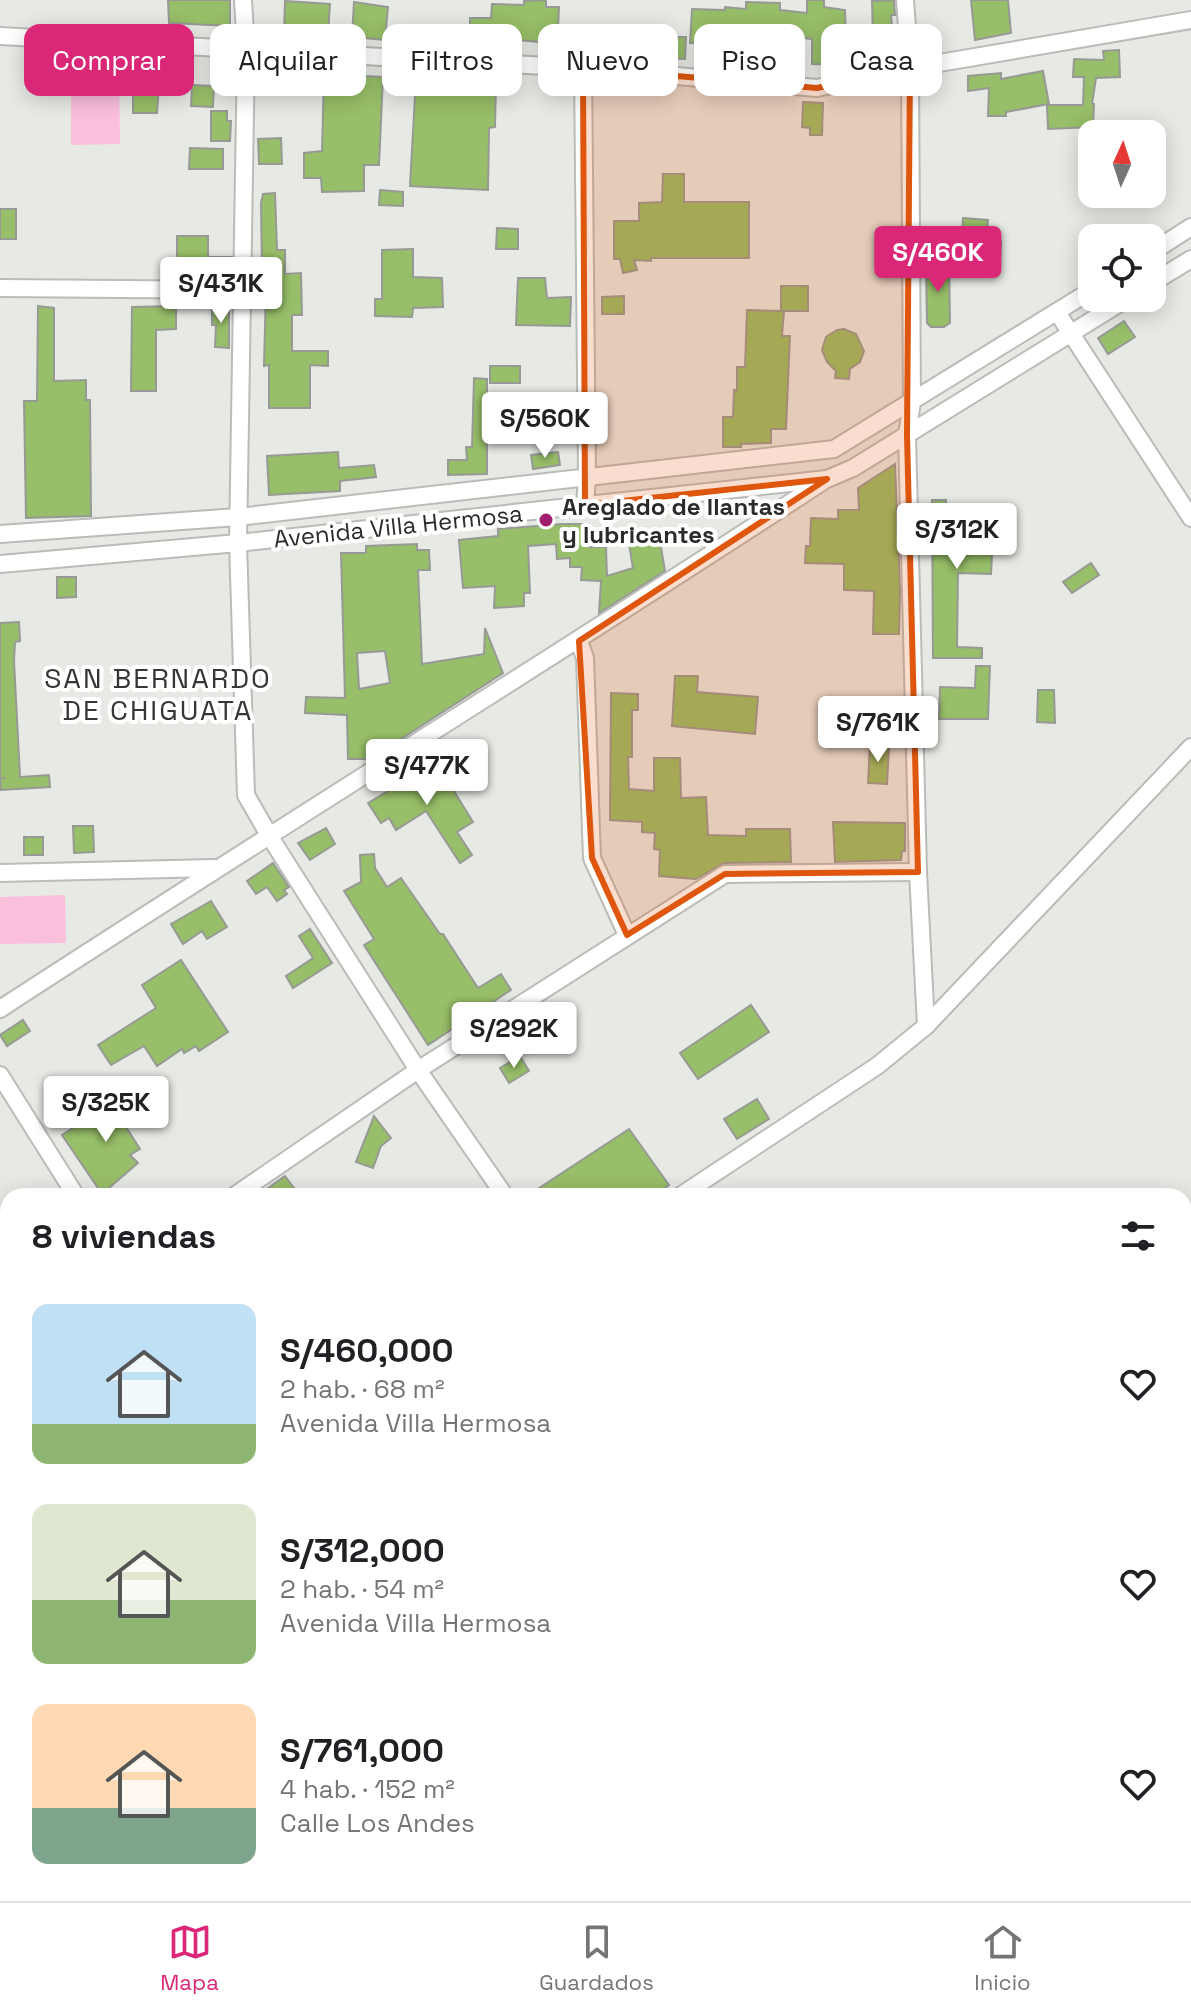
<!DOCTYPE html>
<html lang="es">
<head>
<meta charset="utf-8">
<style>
  :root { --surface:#fff; --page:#f2f2f2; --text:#202124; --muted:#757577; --line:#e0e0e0; --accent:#db2777 }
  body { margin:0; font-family:"Space Grotesk",sans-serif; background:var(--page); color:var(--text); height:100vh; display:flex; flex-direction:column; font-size:30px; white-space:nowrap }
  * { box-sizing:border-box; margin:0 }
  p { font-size:26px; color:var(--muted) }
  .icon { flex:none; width:44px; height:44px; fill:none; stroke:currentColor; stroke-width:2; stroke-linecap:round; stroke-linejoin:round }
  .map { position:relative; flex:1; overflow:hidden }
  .drawer { position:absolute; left:0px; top:1188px; width:1192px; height:714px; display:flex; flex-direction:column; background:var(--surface); border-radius:24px 24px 0 0; box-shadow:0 4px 20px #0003 }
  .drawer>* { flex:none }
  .guide { position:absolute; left:24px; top:24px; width:1144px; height:72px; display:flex; gap:16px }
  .needle { width:52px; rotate:3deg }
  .fabs { position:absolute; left:1078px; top:120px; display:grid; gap:16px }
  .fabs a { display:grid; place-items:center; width:88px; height:88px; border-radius:16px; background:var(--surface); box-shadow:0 4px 20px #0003; font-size:40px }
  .price { position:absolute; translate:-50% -68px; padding:0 18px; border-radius:8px; background:#fff; color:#222; font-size:26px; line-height:52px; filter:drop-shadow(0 2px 4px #0008) }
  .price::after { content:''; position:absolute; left:50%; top:48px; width:24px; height:18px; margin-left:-12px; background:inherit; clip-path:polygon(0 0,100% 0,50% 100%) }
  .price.on { background:var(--accent); color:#fff }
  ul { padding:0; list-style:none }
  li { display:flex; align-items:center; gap:24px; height:200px; padding:0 32px }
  li span { display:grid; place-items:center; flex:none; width:224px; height:160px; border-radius:16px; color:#555 }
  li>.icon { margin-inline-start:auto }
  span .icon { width:96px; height:96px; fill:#fffc; stroke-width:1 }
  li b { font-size:34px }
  h2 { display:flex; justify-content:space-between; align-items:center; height:96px; padding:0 32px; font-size:34px }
  .tag { padding:0 28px; border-radius:16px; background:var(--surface); box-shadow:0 4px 20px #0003; font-size:28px; line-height:72px }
  .tag.on { background:var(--accent); color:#fff }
  .tabs { display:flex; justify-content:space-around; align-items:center; height:112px; border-top:2px solid var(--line); background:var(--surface); font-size:22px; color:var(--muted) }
  .tabs a { display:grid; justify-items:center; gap:4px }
  .tabs .on { color:var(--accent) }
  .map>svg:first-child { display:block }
  .green { fill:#fabfdb }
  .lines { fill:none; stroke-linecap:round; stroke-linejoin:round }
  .stream { stroke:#c26c98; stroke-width:5 }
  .building { fill:#97be68; stroke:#979a94; stroke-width:2; fill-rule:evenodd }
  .minor-casing { stroke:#b9bcb7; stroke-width:20 }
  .path { stroke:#959793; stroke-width:3; stroke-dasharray:8 4; stroke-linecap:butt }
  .minor { stroke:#fff; stroke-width:16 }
  .marked { fill:#df570e; fill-opacity:0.2; stroke:#df570e; stroke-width:6; stroke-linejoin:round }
  .poi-dot { fill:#a11d6d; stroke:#fff; stroke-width:3 }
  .labels { text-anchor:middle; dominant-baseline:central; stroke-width:8; stroke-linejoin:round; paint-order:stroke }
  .poi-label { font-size:24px; font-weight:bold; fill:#2b2c2a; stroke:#fff; text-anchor:start }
  .street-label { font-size:24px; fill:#2b2c2a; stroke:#fff }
  .quarter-label { font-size:28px; letter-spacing:2px; fill:#353732; stroke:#fff }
</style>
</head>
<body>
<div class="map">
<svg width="1191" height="1901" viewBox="0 0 1191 1901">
  <rect width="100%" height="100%" fill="#e7eae4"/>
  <!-- green -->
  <g class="green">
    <polygon points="119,56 120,144 71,145 71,57"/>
    <polygon points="65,895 66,943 0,944 0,897"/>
  </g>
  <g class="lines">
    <!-- stream -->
    <g class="stream">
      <polyline points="1184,1344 1191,1344"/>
      <polyline points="0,1530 8,1529"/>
    </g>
  </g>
  <!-- building -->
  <g class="building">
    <polygon points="168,0 230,0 230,26 169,23"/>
    <polygon points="546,0 546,7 559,7 557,50 539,49 539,42 495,38 495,46 470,46 470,18 491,18 492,4 524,5 524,1"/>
    <polygon points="807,0 824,0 824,7 845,10 846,37 873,39 872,1 894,0 895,15 891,15 895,58 846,63 846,65 812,64 812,39 780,36 778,65 728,64 728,60 714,60 714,44 690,43 692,9 725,10 725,7 746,9 746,2 780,3 780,10 807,13"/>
    <polygon points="971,0 1008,0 1011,33 975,40"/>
    <polygon points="285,1 330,4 328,34 284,32"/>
    <polygon points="354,2 388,7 385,40 352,37"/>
    <polygon points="665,37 686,37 685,59 665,58"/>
    <polygon points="1119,50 1120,77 1096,78 1092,104 1094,104 1093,127 1048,129 1047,105 1083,105 1084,77 1073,77 1074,59 1104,60 1103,51"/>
    <polygon points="125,56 157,59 157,73 160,73 157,113 133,113 133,88 124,88"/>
    <polygon points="1043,71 1049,104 1006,112 1006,116 988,116 989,88 968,91 968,76 1001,73 1001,79"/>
    <polygon points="324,74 383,77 379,165 364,165 364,191 322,192 321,178 304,178 304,153 322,151"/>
    <polygon points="416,77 447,79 446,89 480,90 480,84 496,84 495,127 489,128 488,190 410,186"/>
    <polygon points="192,85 214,86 213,107 191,106"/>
    <polygon points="803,102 823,103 822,135 810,135 810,128 802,127"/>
    <polygon points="211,111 227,111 227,121 231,121 230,141 211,141"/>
    <polygon points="281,138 282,164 259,164 258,139"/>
    <polygon points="190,148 223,149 223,169 189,169"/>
    <polygon points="663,174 684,174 684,202 749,202 749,258 651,258 651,261 634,260 637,270 623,273 620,259 614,259 614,221 639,221 639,203 662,202"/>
    <polygon points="380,190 403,192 403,206 379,205"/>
    <polygon points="275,193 277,250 285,250 285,274 301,273 302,315 292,315 292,351 328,351 328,366 310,365 310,408 269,408 269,365 264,366 266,288 263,289 262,272 261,203 263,194"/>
    <rect x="0" y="209" width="16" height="30"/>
    <polygon points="963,218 988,220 986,241 1001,242 1000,263 960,261"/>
    <polygon points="497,228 518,229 518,249 496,249"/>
    <polygon points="177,236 208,236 208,257 232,257 231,270 177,269"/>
    <polygon points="413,249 413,277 442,278 443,307 413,308 412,317 375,316 375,299 382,299 382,250"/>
    <polygon points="949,261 950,323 944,327 931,327 927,323 926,262"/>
    <polygon points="518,278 545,278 547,298 571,297 570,326 516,325"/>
    <rect x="781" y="286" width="27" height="25"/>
    <polygon points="624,296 624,314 602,314 602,297"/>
    <polygon points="212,304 229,304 229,348 215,347 216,325 212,325"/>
    <polygon points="38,306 54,308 54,381 86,380 86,400 90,400 91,516 26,518 24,401 37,401"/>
    <polygon points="176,306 176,329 156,330 156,391 131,391 132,307"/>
    <polygon points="747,310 784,311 782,336 790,336 786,429 771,429 771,443 741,444 741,447 723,447 723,417 733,417 734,390 737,390 737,367 745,367"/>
    <polygon points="1124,321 1135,337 1108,354 1098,338"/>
    <polygon points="844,329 856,334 864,351 860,362 850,369 849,379 835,378 836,371 827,362 822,350 826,337 837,330"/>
    <rect x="490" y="366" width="30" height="17"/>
    <polygon points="474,378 487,379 487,474 448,475 448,460 467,460 466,447 472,447"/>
    <polygon points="338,452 339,468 374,465 376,477 340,481 340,491 269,495 267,456"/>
    <polygon points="558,452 560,465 533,469 531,455"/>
    <polygon points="895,464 900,590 899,634 873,634 874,591 844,590 844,564 805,563 806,546 810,546 811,518 838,519 838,510 859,510 858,488"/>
    <polygon points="932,500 946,500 946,508 959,508 959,519 1004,520 1004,538 993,538 991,574 958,573 957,647 982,648 982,658 933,658"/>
    <polygon points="562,524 589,524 589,547 606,547 607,576 633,568 628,538 659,535 665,571 599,613 601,581 581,580 582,567 570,567 570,558 557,559 556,544 528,546 530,593 524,593 524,606 494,608 495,586 463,588 459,540 498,536 498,529"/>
    <path d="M 417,544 L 417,550 L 429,550 L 430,570 L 418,570 L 422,664 L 484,654 L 485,628 L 503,673 L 370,759 L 348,759 L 347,715 L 305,713 L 306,697 L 345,698 L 341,553 L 366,553 L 366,546 ZM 385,651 L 390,683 L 359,689 L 357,653 Z"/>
    <polygon points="1091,563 1099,575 1072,593 1063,582"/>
    <polygon points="57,577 76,577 76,597 57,598"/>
    <polygon points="19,622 20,641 15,642 14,661 20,777 49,775 50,787 1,790 0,778 5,778 0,778 0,623"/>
    <polygon points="976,666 990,666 988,719 939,719 940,687 975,688"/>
    <polygon points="675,676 698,676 697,692 758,697 755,734 672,726"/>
    <polygon points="1038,690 1054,690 1055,723 1037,722"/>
    <polygon points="611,693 638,694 638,710 632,710 632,757 628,757 629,789 654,791 654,758 680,758 681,798 706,797 708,835 746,836 746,829 790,829 791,862 724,863 696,879 659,876 660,850 654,849 655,833 642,832 642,822 610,820"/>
    <polygon points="901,714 902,743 880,743 880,715"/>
    <polygon points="870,745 889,746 887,784 868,783"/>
    <polygon points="436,762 473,822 457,832 472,855 460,863 426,811 396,830 389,818 381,823 368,803"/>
    <polygon points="833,822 905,823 905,851 902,851 901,860 835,862"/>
    <polygon points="73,826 93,826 94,852 74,853"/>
    <polygon points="326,828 335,844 310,860 298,843"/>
    <rect x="24" y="837" width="19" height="18"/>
    <polygon points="374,854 375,868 387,887 401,878 440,934 443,934 478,988 501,974 511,990 428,1045 364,945 374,939 344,891 361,882 360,855"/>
    <polygon points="273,863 289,887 284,890 287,894 277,901 267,887 256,894 247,881"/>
    <polygon points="211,901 227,927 207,939 202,931 183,944 171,924"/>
    <polygon points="310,929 332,963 293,988 286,976 313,958 299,936"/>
    <polygon points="181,960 228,1032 199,1051 196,1046 184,1053 182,1049 157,1066 144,1046 111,1065 98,1045 156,1008 142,985"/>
    <polygon points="751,1005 769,1032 698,1079 680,1053"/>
    <polygon points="23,1020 30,1031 7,1046 0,1035"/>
    <polygon points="520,1056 529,1071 509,1083 500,1068"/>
    <polygon points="125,1095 139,1117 126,1127 140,1149 130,1155 138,1163 102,1194 62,1135"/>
    <polygon points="757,1099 769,1119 737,1139 724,1119"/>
    <polygon points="374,1116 391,1138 381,1146 373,1168 356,1162"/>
    <polygon points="629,1129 669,1185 653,1196 527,1196"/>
    <polygon points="285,1176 300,1196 257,1196"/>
  </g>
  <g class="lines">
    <defs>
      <g id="minor">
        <polyline points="243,0 246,50 238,543 246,795 270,837 418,1070 505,1196"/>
        <polyline points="905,0 910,68 912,402 907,435 918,872 926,1026"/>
        <polyline points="0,36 583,68 817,88 910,68 1191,20"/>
        <polyline points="583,68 587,478 585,505"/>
        <polyline points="1152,252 1191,227"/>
        <polyline points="1152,283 1191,259"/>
        <polyline points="0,288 244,290"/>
        <polyline points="1057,312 1191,518"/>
        <polyline points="0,534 238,517 834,449 1092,290"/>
        <polyline points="0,564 238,543 827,479 853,468 1128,298"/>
        <polyline points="579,641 585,658 592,858 627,935"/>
        <polyline points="0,873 214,868"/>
        <path d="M 0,1009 C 273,831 550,660 822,482"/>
        <polyline points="0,1075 76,1196"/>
        <polyline points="234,1196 418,1070 725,874 918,872"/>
        <polyline points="680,1196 877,1066 926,1026 1191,747"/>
        <polyline points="0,1354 8,1349"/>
        <polyline points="1184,1666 1191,1662"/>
        <polyline points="1184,1786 1191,1783"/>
        <polyline points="929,1894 931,1901"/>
        <polyline points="1057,1894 1059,1901"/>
        <polyline points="399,1901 416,1894"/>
        <polyline points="637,1901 655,1894"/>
        <polyline points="891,1901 908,1894"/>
      </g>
    </defs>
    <!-- minor casing -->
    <use href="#minor" class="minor-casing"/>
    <!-- path -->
    <polyline class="path" points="276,1901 289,1894"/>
    <!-- minor -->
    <use href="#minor" class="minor"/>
  </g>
  <!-- marked area -->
  <path class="marked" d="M 583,68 L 817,88 L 910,68 L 907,435 L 918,872 L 725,874 L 627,935 L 592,858 L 579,641 L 827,479 L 585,505 Z"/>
  <!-- markers -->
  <circle class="poi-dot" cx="546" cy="520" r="8"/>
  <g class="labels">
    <!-- poi labels -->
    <g class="poi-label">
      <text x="562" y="506">Areglado de llantas<tspan x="562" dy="28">y lubricantes</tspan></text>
    </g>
    <!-- street labels -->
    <g class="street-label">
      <text transform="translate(398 526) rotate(-6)">Avenida Villa Hermosa</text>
    </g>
    <!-- quarter labels -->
    <g class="quarter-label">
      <text x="158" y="678">SAN BERNARDO<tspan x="158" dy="32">DE CHIGUATA</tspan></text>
    </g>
  </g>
</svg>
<div class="fabs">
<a><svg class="needle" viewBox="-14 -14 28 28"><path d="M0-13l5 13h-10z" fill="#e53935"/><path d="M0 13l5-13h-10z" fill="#757577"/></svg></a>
<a><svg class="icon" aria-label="locate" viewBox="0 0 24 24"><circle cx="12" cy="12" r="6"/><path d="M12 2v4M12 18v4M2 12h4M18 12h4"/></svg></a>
</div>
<b class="price on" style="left:938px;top:294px">S/460K</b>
<b class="price" style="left:221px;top:325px">S/431K</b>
<b class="price" style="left:545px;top:460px">S/560K</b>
<b class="price" style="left:957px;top:571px">S/312K</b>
<b class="price" style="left:878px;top:764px">S/761K</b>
<b class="price" style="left:427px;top:807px">S/477K</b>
<b class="price" style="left:514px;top:1070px">S/292K</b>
<b class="price" style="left:106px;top:1144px">S/325K</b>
<div class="guide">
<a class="tag on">Comprar</a>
<a class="tag">Alquilar</a>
<a class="tag">Filtros</a>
<a class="tag">Nuevo</a>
<a class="tag">Piso</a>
<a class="tag">Casa</a>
</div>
<section class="drawer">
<h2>8 viviendas<svg class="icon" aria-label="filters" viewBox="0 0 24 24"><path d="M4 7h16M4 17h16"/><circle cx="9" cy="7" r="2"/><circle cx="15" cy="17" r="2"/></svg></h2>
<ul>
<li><span style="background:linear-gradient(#bfe0f5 75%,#8fb573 0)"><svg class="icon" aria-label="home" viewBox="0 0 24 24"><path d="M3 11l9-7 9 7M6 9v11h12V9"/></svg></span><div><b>S/460,000</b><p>2 hab. · 68 m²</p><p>Avenida Villa Hermosa</p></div><svg class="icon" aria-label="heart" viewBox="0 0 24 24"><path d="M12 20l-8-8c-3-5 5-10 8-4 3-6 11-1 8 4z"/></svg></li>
<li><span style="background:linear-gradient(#dfe7d0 60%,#8fb573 0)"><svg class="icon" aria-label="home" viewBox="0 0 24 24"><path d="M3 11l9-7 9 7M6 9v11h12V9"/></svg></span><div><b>S/312,000</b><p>2 hab. · 54 m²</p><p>Avenida Villa Hermosa</p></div><svg class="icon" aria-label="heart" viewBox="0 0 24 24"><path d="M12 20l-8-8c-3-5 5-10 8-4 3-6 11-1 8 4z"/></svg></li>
<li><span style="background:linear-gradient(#ffd9b3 65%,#7fa58c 0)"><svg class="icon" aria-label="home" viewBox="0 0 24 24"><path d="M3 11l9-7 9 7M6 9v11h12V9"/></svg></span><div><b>S/761,000</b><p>4 hab. · 152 m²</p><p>Calle Los Andes</p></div><svg class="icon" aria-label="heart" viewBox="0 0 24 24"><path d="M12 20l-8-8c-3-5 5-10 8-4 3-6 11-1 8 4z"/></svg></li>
</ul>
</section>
</div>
<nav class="tabs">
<a class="on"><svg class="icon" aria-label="map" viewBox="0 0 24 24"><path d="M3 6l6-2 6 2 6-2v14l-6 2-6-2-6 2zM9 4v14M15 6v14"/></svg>Mapa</a>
<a><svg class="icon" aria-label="saved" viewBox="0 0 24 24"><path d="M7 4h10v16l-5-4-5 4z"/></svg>Guardados</a>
<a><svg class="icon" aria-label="home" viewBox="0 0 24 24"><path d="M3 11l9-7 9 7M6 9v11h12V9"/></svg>Inicio</a>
</nav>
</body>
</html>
